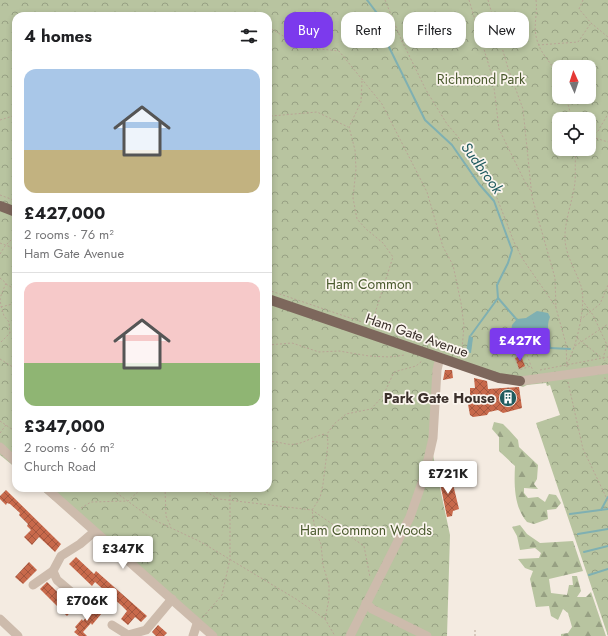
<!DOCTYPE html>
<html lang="en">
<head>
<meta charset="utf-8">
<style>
  :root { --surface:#fff; --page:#f2f2f2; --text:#202124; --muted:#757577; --line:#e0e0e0; --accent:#7c3aed }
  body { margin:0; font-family:Jost,sans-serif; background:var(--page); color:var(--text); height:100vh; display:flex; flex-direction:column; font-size:15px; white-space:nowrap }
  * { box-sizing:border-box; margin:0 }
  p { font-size:13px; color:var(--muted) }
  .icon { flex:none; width:22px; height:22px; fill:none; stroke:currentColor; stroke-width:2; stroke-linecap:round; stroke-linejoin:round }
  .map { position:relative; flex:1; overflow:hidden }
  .sheet { position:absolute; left:12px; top:12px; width:260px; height:480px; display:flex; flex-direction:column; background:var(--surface); border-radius:12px; box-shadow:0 2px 6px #0003 }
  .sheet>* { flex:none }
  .guide { position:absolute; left:284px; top:12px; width:264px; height:36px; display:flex; gap:8px }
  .needle { width:26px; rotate:357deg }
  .fabs { position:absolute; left:552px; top:60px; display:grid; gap:8px }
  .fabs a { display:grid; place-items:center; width:44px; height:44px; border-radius:8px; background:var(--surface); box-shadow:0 2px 6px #0003; font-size:20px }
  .price { position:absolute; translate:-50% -34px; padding:0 9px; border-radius:4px; background:#fff; color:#222; font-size:13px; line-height:26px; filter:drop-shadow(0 1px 2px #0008) }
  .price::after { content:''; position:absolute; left:50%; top:24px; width:12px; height:9px; margin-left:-6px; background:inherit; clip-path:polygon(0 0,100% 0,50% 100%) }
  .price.active { background:var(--accent); color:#fff }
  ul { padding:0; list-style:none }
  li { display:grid; align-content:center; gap:8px; height:212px; padding:0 12px }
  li+li { border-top:1px solid var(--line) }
  li span { display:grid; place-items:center; height:124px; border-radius:12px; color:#555 }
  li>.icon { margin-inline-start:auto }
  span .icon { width:72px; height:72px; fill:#fffc; stroke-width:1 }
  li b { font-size:17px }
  h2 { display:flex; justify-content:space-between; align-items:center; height:48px; padding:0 12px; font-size:17px }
  .pill { padding:0 14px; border-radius:12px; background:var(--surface); box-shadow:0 2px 6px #0003; font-size:14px; line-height:36px }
  .pill.active { background:var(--accent); color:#fff }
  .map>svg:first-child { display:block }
  .forest { fill:url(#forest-firs) }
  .park { fill:url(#park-crowns); fill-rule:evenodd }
  .water { fill:#7fb0b2 }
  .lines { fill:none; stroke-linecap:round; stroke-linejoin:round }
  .stream { stroke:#7fb0b2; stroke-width:2 }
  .building { fill:url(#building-cross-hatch) }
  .path { stroke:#b9a596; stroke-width:1; stroke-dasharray:2 2; stroke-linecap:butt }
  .minor { stroke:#cdbbac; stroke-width:9 }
  .major { stroke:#7d675c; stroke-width:10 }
  .labels { text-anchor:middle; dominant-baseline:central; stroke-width:3.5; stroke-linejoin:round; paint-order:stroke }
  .park-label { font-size:14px; fill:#4a5a2e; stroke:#fbf5ee }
  .street-label { font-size:14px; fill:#3b302b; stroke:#fbf5ee }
  .poi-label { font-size:14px; font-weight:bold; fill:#3b302b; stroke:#fbf5ee; text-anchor:end }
  .water-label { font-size:15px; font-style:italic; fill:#1f5a5e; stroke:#fbf5ee }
</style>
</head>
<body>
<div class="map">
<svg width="608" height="636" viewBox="0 0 608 636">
  <defs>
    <pattern id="forest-firs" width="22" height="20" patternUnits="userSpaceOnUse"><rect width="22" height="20" fill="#b8c4a0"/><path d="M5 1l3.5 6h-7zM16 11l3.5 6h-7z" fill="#97a083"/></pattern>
    <pattern id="park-crowns" width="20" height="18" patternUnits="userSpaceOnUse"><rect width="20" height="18" fill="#b8c4a0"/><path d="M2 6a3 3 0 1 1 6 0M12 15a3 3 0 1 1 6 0" fill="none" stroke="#97a083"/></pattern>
    <pattern id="building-cross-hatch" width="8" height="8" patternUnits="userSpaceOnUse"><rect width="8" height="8" fill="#c8694b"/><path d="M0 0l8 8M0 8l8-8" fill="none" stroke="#a4573f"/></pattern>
  </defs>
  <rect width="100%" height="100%" fill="#f4ebe1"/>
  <!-- forest -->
  <g class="forest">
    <path d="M 494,422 L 503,424 L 509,430 L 518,440 L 519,447 L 538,465 L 537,479 L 534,484 L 538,489 L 524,488 L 524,493 L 528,498 L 538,497 L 545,502 L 549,494 L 556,495 L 561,503 L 556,509 L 547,510 L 548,519 L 534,524 L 527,522 C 514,507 514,485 515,466 L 499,451 L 499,437 L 492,429 Z"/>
    <polygon points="520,525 527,534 540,543 573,541 583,571 549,579 551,593 567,595 569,585 573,585 572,576 577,576 581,591 577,597 586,597 591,592 606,636 561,636 561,634 568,633 572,627 568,613 563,609 558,620 551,616 549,606 536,607 530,579 533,571 525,568 518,559 539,558 541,553 535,548 520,550 517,536 512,527"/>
  </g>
  <!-- park -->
  <path class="park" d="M 0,0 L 608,0 L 608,636 L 536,423 L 560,415 L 550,385 L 547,386 L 546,383 L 527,385 L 523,387 L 520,386 L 520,381 L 440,358 L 433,455 L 450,535 L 447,636 L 213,636 L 172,599 L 39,488 L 268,488 L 268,16 L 16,16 L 16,468 L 0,455 ZM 559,67 L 589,67 L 589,97 L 559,97 ZM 559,119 L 589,119 L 589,149 L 559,149 Z"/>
  <!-- water -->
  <g class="water">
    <path d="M 537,311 L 548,313 L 550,317 C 545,328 551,337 551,348 L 544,353 C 534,352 525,353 515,350 L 508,333 L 511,332 L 512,325 L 517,319 L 526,318 Z"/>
    <polygon points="469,335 473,338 471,353 466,352"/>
  </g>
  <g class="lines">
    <!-- stream -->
    <g class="stream">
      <polyline points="367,0 380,17 386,41 425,120 452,145 479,184 494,201 512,250 508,263 497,285 498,298 518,321"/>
      <polyline points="471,335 498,298"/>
      <polyline points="550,348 570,349"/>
      <polyline points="601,510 608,497"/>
      <polyline points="570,514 608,509"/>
      <polyline points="578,534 608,529"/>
      <polyline points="584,552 608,546"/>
      <polyline points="589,575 608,569"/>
    </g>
  </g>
  <!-- building -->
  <g class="building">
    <polygon points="521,356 525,366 519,369 515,358"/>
    <polygon points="445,370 452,370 453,378 443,380"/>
    <polygon points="474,378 487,381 488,389 519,387 522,408 503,413 498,410 489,412 487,415 473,417 470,415 467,399 470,397 470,388 475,388"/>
    <polygon points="444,472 446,482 452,480 459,509 453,511 452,516 447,517 438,473"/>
    <polygon points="6,490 61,544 55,552 39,537 32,545 24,537 31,530 27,526 28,524 19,515 20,513 10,504 7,503 6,505 0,499 0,496"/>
    <polygon points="76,557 94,574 96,571 147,616 141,622 135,617 128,625 121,619 127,611 122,606 95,582 92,586 69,564"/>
    <polygon points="29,562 37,570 23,584 15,577"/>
    <polygon points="47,582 74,608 67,616 40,589"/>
    <polygon points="95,607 102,613 92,625 91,623 83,632 87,636 79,636 74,632 77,629 75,627 82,619 83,621"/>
    <polygon points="158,625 167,633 164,636 156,636 152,632"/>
  </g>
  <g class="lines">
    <!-- path -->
    <g class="path">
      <polyline points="385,0 401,39 426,90 447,124 470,151 487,183 497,198 514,242 522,258 556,307"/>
      <polyline points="469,0 493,79 499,129 525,182 531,191"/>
      <polyline points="488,0 508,68 523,109 532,197 555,278 556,308 566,344 567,367"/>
      <path d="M 536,0 C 538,15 532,28 538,43 C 542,56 554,65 559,78"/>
      <polyline points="583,0 579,9 591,23 608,37"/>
      <polyline points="222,16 226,13 235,16"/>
      <polyline points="268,27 302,47 339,51 382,104 427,192 443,247 453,265 461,303 464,326 462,349 459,355"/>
      <polyline points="538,45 578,42 591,23"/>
      <polyline points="362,81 361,102 349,127 355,150 356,169 353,198 357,219 366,229 383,243 393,257 376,310 373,325"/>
      <polyline points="566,97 572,119"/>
      <polyline points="268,113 271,116 317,112 348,127"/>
      <polyline points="0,120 16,115"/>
      <polyline points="592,137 598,131 608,114"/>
      <polyline points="589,139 592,137 608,142"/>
      <polyline points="0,195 16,201"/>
      <polyline points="0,243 16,249"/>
      <polyline points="0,254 5,246 16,235"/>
      <polyline points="0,278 6,283 0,298 1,306 4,316 9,322 10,333 0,343"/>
      <polyline points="6,284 16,290"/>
      <polyline points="268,290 362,322"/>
      <polyline points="582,300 593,315 607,345 603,358 605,361"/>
      <polyline points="1,307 16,303"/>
      <polyline points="580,320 600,304 608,285"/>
      <polyline points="577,338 602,358"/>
      <polyline points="268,345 292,343 319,352 339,351 369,356 390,357 405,355"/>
      <polyline points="575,346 608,324"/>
      <polyline points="527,355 531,366"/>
      <polyline points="0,359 16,369"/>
      <polyline points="516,360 519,370 531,366 533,371"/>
      <path d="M 567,364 C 576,348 587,304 581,286 C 576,271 566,256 565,240 C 564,222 573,200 575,182 C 576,171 574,160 577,149"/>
      <polyline points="540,370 608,357"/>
      <polyline points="604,378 608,379"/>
      <polyline points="568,382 583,449 608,501"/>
      <polyline points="0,421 16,432"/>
      <polyline points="0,433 6,425"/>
      <path d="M 268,442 C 277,440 286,446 296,444 C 307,442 315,435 326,434"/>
      <polyline points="110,488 152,519 201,542 296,599 325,619 335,636"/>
      <polyline points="165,488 166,516 171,527"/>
      <polyline points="199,488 219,499 312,510 364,546 370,577"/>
      <polyline points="113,490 121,488"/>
      <polyline points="81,508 91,502 128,501 142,488"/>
      <polyline points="203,617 222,595 230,559 230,488"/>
      <polyline points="325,619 329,599 329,585 323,565 321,544 315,530 312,510 320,498 323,484 328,444 327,434 334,424 346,414 371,409 383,396 394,372 416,366 422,361"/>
      <polyline points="475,630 475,636"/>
    </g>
    <!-- minor -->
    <g class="minor">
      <polyline points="520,381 608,369"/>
      <polyline points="0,447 16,462"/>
      <polyline points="46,488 213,636"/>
      <polyline points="33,585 53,571"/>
      <polyline points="77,597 57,580 53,571 61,556 80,544 94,532"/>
      <polyline points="366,603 372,609 427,636"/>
      <polyline points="0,619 18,636"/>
      <polyline points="112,625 128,635 146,630 172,599"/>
      <polyline points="193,636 197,624"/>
      <polyline points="350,636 410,517 424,477 433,438 437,370 440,357"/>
    </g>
    <!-- major -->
    <g class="major">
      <polyline points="0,206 16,212"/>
      <polyline points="268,299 499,378 520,381"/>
    </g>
  </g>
  <!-- icons -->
  <defs>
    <symbol id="building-disc" viewBox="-11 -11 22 22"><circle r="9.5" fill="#1f5a5e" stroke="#fbf5ee"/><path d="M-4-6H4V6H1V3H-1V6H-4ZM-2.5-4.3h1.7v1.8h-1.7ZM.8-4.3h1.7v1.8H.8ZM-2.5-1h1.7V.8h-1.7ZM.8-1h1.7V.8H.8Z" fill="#fff"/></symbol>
  </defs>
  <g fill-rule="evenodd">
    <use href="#building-disc" x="498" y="388" width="20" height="20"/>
  </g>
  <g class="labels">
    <!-- park labels -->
    <g class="park-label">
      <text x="481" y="79">Richmond Park</text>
      <text x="369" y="284">Ham Common</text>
      <text x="366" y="530">Ham Common Woods</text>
    </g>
    <!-- street labels -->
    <g class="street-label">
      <text transform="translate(417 335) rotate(19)">Ham Gate Avenue</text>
    </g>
    <!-- poi labels -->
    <g class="poi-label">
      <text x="495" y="398">Park Gate House</text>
    </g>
    <!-- water labels -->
    <g class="water-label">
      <text transform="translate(482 168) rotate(54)">Sudbrook</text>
    </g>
  </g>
</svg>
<div class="fabs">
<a><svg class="needle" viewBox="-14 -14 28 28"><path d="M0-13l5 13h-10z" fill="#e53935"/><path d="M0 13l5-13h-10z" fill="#757577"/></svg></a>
<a><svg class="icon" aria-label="locate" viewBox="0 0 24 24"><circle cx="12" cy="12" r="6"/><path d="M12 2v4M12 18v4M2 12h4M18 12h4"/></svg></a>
</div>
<b class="price active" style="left:520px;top:362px">£427K</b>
<b class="price" style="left:448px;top:495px">£721K</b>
<b class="price" style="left:123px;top:570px">£347K</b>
<b class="price" style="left:87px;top:622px">£706K</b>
<div class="guide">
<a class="pill active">Buy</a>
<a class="pill">Rent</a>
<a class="pill">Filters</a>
<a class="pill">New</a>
</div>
<section class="sheet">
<h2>4 homes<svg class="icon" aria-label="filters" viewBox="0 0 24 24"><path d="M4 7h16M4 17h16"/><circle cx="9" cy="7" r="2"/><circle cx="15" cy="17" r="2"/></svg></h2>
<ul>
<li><span style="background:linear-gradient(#a9c7e8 65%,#c2b280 0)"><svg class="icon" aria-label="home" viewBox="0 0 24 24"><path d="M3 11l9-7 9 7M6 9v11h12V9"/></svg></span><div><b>£427,000</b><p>2 rooms · 76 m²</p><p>Ham Gate Avenue</p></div></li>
<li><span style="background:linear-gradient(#f6c9c9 65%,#8fb573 0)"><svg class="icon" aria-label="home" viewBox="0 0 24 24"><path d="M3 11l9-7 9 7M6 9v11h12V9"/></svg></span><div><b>£347,000</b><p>2 rooms · 66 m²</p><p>Church Road</p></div></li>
</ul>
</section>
</div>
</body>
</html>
